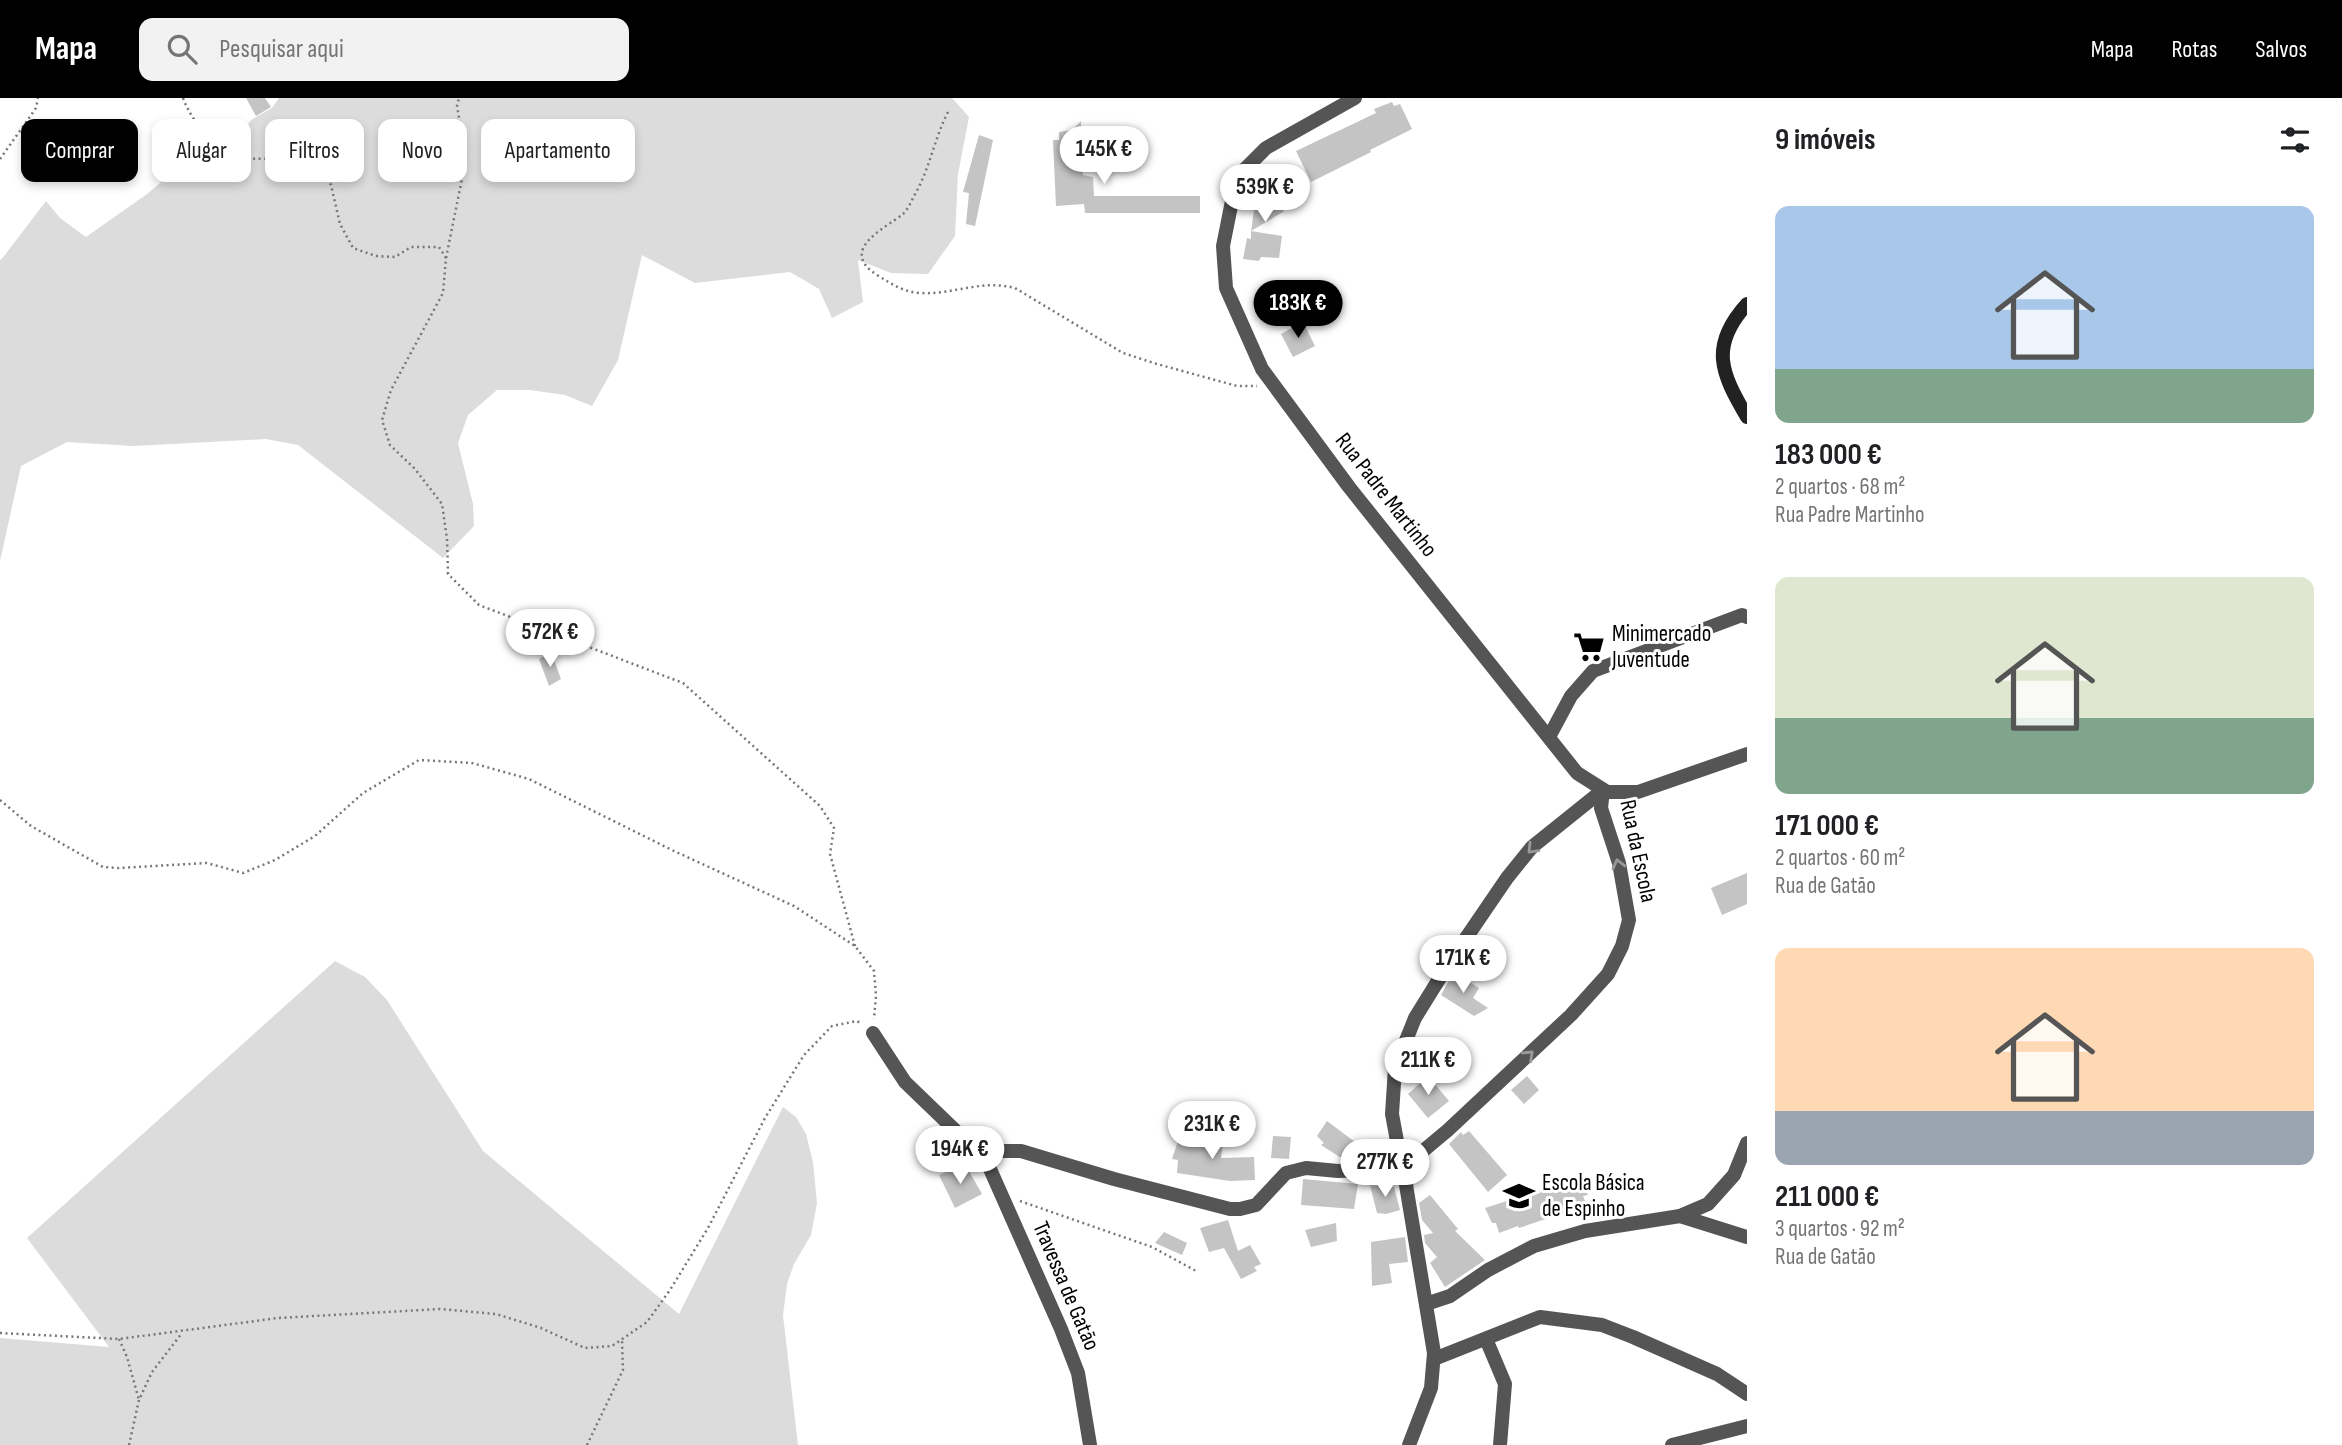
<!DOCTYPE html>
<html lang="pt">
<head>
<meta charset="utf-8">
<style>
  :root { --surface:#fff; --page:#f2f2f2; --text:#202124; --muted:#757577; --accent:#000 }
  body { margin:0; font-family:"Sofia Sans Condensed",sans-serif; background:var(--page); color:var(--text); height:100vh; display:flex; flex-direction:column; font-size:26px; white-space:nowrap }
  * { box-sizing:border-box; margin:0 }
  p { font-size:23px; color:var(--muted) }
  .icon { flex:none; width:38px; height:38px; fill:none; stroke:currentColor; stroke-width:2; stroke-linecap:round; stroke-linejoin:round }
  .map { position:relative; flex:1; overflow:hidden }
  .details { display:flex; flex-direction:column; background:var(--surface); width:595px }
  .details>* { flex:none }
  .guide { position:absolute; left:21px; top:21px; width:665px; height:63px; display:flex; gap:14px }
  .price { position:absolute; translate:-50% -60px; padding:0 16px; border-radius:24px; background:#fff; color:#222; font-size:23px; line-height:46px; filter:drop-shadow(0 2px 4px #0008) }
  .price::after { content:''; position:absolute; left:50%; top:42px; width:21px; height:16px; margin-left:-10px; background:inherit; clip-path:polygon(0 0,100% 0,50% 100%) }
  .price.on { background:var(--accent); color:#fff }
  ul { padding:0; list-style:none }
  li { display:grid; align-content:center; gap:14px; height:371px; padding:0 28px }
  li span { display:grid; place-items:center; height:217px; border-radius:14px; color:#555 }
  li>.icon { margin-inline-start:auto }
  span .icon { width:126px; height:126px; fill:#fffc; stroke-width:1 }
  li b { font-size:30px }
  h2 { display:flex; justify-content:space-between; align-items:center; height:84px; padding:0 28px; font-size:30px }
  .chip { padding:0 24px; border-radius:14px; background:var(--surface); box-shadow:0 4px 10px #0003; font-size:24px; line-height:63px }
  .chip.on { background:var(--accent); color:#fff }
  header { display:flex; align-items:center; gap:42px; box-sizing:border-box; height:98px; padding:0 35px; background:var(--accent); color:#fff }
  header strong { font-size:33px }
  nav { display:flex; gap:38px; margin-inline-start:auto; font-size:24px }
  .search { width:490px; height:63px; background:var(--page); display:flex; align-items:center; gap:18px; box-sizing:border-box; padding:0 24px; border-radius:14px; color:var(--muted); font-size:26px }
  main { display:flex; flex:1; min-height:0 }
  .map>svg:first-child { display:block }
  .green { fill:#dcdcdc }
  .building { fill:#c4c4c4 }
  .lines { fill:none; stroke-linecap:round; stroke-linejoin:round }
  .path { stroke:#777; stroke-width:2.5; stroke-dasharray:2 3.5; stroke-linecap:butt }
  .street { stroke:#555; stroke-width:14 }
  .secondary { stroke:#222; stroke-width:14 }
  .oneway { stroke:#999 }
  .labels { text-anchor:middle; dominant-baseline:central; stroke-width:6; stroke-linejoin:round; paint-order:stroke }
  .street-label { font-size:23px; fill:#000; stroke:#fff }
  .poi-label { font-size:23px; fill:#000; stroke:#fff; text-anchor:start }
</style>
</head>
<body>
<header>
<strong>Mapa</strong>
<div class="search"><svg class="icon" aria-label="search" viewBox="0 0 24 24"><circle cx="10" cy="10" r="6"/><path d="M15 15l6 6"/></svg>Pesquisar aqui</div>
<nav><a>Mapa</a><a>Rotas</a><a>Salvos</a></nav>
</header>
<main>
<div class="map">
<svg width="1747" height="1347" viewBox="0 0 1747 1347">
  <rect width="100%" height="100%" fill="#fff"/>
  <!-- green -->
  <g class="green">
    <polygon points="279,0 952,0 969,19 958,76 955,138 928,176 891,175 858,162 863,204 832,220 819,191 790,174 695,185 642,157 618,262 592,308 565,297 530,292 497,292 468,317 458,345 473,406 474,428 443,460 298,347 266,341 133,348 67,344 21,368 0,463 0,161 1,162 46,103 60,120 86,139 147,96 215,39 240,39 251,22 272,10"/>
    <polygon points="335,863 365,879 387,902 483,1053 679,1216 783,1009 796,1019 806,1036 813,1064 817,1105 811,1137 794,1166 787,1186 783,1217 798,1347 0,1347 0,1240 109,1249 27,1140"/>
  </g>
  <!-- building -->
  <g class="building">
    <polygon points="246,0 265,0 271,9 256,18"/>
    <polygon points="1392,4 1394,8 1400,6 1412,31 1370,52 1371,54 1311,84 1296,53 1376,15 1374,11"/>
    <polygon points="1081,23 1083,77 1093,79 1094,98 1200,98 1200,115 1085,115 1084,106 1056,108 1053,42 1059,42 1059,34 1072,32"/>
    <polygon points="979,37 993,42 975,128 966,126 969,95 963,94"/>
    <polygon points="1257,88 1288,92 1283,114 1251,133 1282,138 1279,160 1261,159 1259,163 1243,161 1247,140 1251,141 1251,134"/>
    <polygon points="1303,224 1315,248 1293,259 1281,236"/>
    <polygon points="551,554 561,581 549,588 539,561"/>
    <polygon points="1747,775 1747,806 1722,817 1711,790"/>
    <polygon points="1454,874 1479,890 1473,900 1488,910 1474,918 1441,897"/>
    <polygon points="1428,978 1449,1003 1428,1020 1408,996"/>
    <polygon points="1527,978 1539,992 1524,1006 1511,992"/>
    <polygon points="1327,1023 1359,1047 1346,1063 1321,1047 1324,1045 1317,1038"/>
    <polygon points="1469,1033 1507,1077 1488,1094 1449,1046 1461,1034 1463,1037"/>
    <polygon points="1210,1037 1224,1038 1221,1060 1254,1059 1255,1082 1230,1083 1177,1075 1178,1062 1172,1061 1179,1040 1208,1044"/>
    <polygon points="1273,1038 1291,1039 1289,1061 1271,1060"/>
    <polygon points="965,1066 982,1096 955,1110 939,1077"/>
    <polygon points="1303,1081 1358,1086 1354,1111 1301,1107"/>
    <polygon points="1572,1082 1573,1085 1582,1082 1588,1097 1583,1098 1587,1107 1519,1130 1518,1128 1499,1135 1496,1125 1492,1125 1485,1110"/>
    <polygon points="1370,1087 1394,1089 1400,1112 1386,1116 1377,1115"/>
    <polygon points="1430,1097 1458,1131 1455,1133 1485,1162 1445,1189 1430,1165 1437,1159 1425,1145 1424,1137 1433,1135 1422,1122 1419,1105"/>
    <polygon points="1228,1122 1238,1153 1250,1147 1261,1166 1254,1169 1257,1173 1241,1181 1224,1150 1209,1154 1200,1130"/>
    <polygon points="1336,1125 1337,1143 1311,1149 1305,1132"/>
    <polygon points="1164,1134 1187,1145 1182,1157 1155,1145"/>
    <polygon points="1405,1139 1408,1164 1389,1166 1392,1185 1372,1188 1371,1144"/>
  </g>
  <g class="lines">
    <!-- path -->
    <g class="path">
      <path d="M 183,0 C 187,11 193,20 199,29 C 225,69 251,59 292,61 C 301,61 310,65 319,67 L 331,87 L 340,126 L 353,150 L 376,158 L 395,159 L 411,149 L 439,149 L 446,160 L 443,195 L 391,292 L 382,322 L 390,347 L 415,371 L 442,406 L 447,441 L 448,476 L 479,507 L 683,585 L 820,708 L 834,730 L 830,756 L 855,848"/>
      <path d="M 948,14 C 934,41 930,71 914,98 C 911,104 908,111 903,116 C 884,131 838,152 877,177 C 892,186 903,194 920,195 C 953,197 981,181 1015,190 L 1123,255 L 1157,266 L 1237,288 L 1257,288"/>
      <polyline points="0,61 36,10 38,0"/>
      <polyline points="446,160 466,61 457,8 459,0"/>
      <polyline points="0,702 31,728 103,769 119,770 207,765 243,775 275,762 315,738 363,695 419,662 472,665 529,681 674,753 794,808 855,848 874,873 876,898 874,921"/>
      <polyline points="1020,1103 1152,1149 1198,1174"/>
      <polyline points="0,1235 119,1241 278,1220 440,1211 496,1216 541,1230 585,1250 612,1248 647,1224 670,1192 708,1130 765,1020 804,957 832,928 857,923 861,926"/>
      <polyline points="119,1241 127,1259 139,1302"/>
      <polyline points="129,1347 139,1302 152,1274 182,1235"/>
      <polyline points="587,1347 623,1272 622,1243"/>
    </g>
    <!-- street -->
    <g class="street">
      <polyline points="1355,0 1266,50 1245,71 1234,93 1223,148 1226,190 1262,271 1349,389 1577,675 1607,694 1638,694 1747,656"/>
      <polyline points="1549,639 1571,598 1593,573 1742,517 1747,519"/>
      <polyline points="873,935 905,984 959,1036 982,1053 1021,1053 1114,1081 1230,1111 1240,1111 1256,1107 1286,1075 1306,1070 1338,1073 1409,1070"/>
      <polyline points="982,1053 1061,1231 1078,1275 1090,1347"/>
      <polyline points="1409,1070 1397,1043 1392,1016 1395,970 1415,920 1449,865 1507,780 1532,749 1603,692"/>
      <polyline points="1680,1118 1747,1139"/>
      <polyline points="1426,1206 1450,1198 1488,1172 1534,1148 1585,1133 1680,1118 1708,1106 1734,1077 1747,1045"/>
      <polyline points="1486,1241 1505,1286 1500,1347"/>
      <polyline points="1434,1261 1540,1219 1602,1227 1633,1239 1717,1276 1747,1296"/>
      <polyline points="1409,1347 1431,1290 1434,1255 1406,1087 1411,1063 1448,1032 1571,917 1608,876 1622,848 1629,822 1619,765 1601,710 1603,692"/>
      <polyline points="1672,1347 1747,1328"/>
    </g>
    <!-- secondary -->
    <path class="secondary" d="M 1747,206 C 1709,248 1721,275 1747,319"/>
  </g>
  <!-- one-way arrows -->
  <defs><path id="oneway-chevron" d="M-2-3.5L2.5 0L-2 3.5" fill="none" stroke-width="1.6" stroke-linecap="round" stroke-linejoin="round" transform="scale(1.75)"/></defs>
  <g class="oneway">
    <use href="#oneway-chevron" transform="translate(1532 751) rotate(134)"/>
    <use href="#oneway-chevron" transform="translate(1618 766) rotate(-104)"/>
    <use href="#oneway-chevron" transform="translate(1529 957) rotate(-43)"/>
  </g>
  <!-- icons -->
  <defs>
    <symbol id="supermarket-bare" viewBox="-9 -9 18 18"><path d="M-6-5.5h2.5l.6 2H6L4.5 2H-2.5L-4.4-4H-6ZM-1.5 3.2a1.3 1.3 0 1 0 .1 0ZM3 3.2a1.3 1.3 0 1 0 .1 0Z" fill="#000" stroke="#fff" stroke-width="2.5" paint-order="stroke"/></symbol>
    <symbol id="school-bare" viewBox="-9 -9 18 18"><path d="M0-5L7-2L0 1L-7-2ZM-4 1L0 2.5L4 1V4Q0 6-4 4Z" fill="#000" stroke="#fff" stroke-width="2.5" paint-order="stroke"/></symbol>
  </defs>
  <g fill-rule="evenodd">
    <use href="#supermarket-bare" x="1567" y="527" width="44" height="44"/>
    <use href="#school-bare" x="1497" y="1076" width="44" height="44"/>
  </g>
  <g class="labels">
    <!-- street labels -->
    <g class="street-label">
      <text transform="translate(1386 397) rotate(52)">Rua Padre Martinho</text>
      <text transform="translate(1638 753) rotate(78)">Rua da Escola</text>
      <text transform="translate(1066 1188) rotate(67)">Travessa de Gatão</text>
    </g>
    <!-- poi labels -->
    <g class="poi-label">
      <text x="1612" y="536">Minimercado<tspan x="1612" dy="26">Juventude</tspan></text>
      <text x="1542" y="1085">Escola Básica<tspan x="1542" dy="26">de Espinho</tspan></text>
    </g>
  </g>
</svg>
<b class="price" style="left:1104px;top:88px">145K €</b>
<b class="price" style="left:1265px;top:126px">539K €</b>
<b class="price on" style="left:1298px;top:242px">183K €</b>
<b class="price" style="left:550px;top:571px">572K €</b>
<b class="price" style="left:1463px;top:897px">171K €</b>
<b class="price" style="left:1428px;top:999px">211K €</b>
<b class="price" style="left:1212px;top:1063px">231K €</b>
<b class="price" style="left:960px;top:1088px">194K €</b>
<b class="price" style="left:1385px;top:1101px">277K €</b>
<div class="guide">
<a class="chip on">Comprar</a>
<a class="chip">Alugar</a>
<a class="chip">Filtros</a>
<a class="chip">Novo</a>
<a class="chip">Apartamento</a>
</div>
</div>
<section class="details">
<h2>9 imóveis<svg class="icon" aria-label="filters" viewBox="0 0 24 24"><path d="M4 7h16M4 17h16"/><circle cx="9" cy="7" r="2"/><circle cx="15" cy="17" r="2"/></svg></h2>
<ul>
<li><span style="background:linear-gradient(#a9c7e8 75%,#7fa58c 0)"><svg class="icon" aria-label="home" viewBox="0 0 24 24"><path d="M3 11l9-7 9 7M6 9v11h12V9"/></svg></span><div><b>183 000 €</b><p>2 quartos · 68 m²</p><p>Rua Padre Martinho</p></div></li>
<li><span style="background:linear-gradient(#dfe7d0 65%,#7fa58c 0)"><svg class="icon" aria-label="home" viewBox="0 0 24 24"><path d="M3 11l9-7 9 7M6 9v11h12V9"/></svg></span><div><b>171 000 €</b><p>2 quartos · 60 m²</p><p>Rua de Gatão</p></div></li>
<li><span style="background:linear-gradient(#ffd9b3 75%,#9aa5b1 0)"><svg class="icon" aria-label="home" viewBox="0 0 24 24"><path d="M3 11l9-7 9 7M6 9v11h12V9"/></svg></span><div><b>211 000 €</b><p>3 quartos · 92 m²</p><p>Rua de Gatão</p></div></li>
</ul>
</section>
</main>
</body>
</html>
